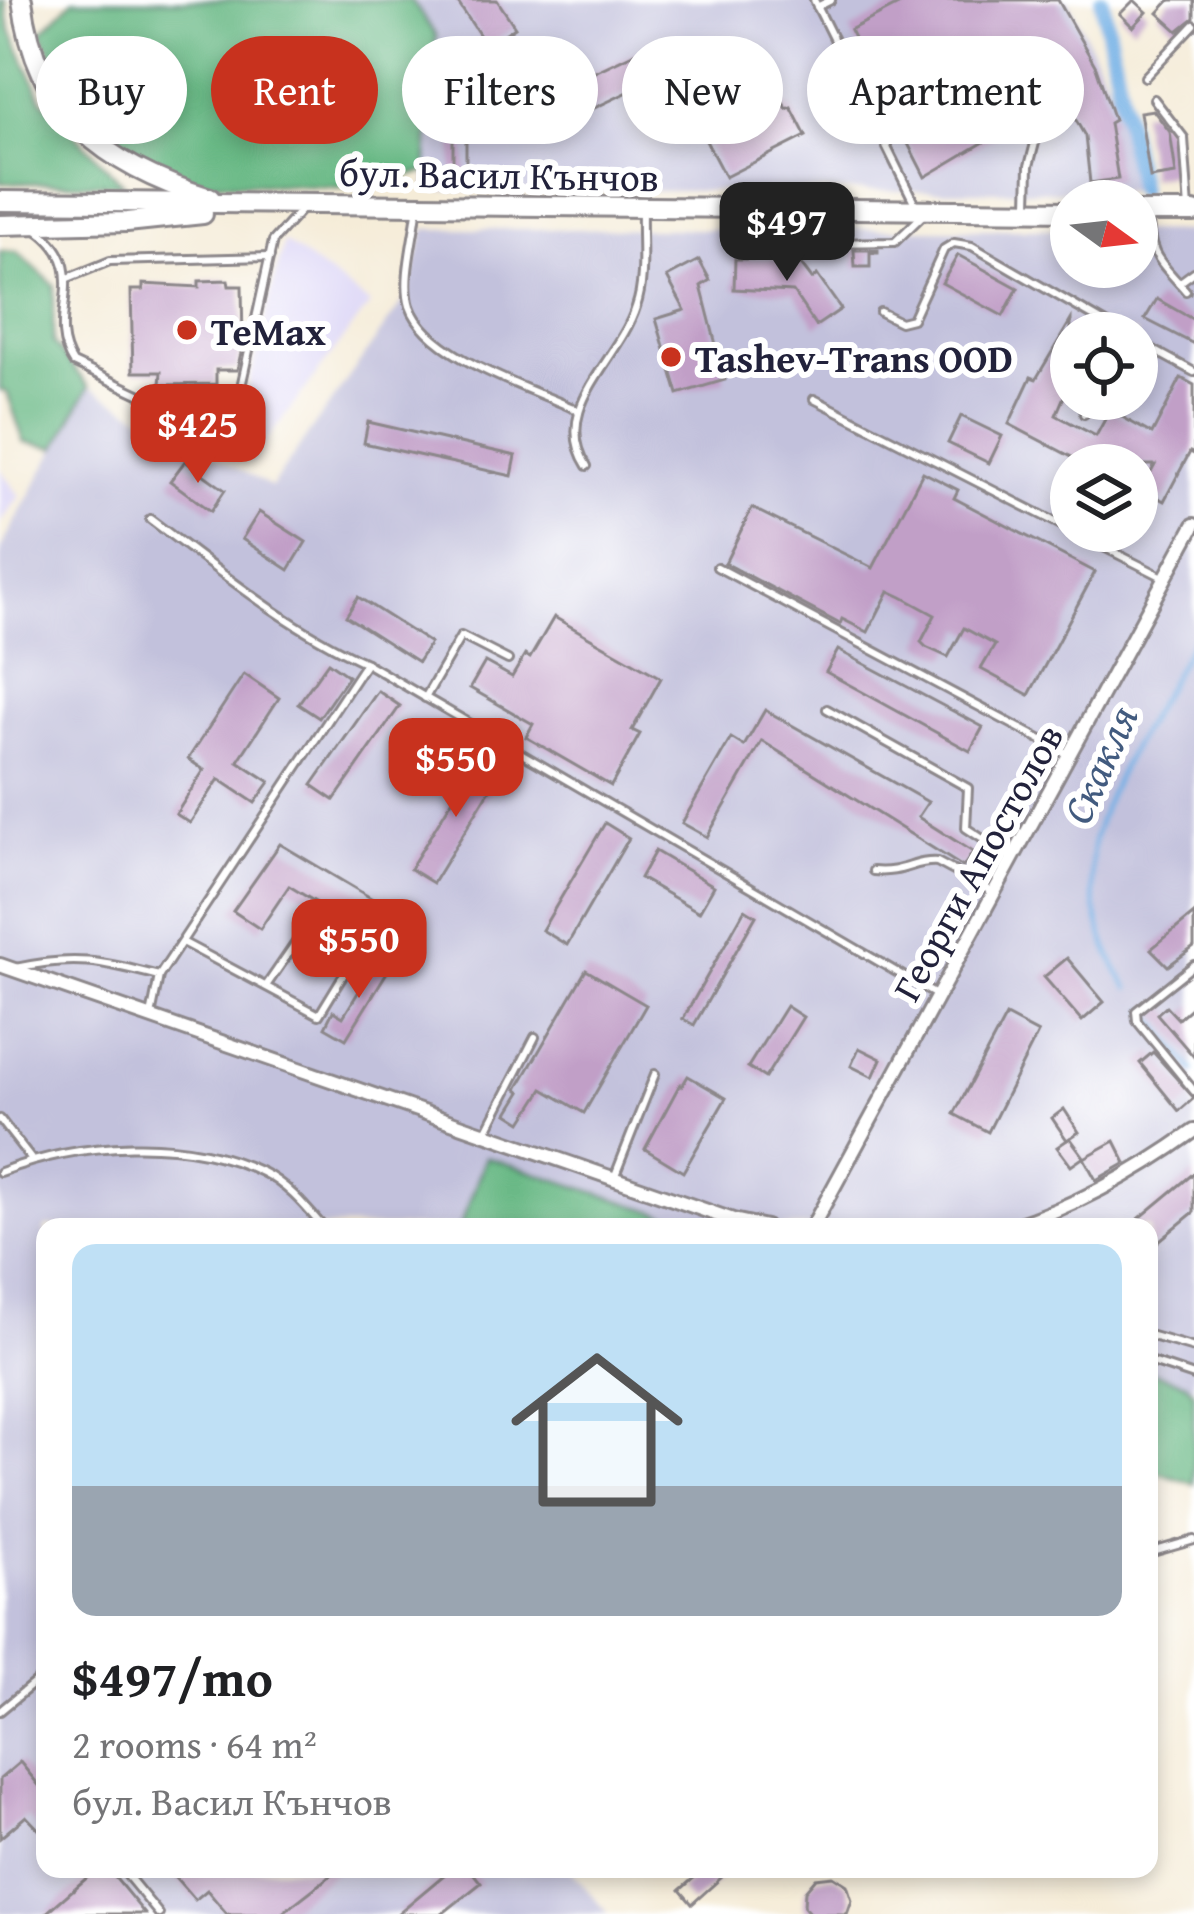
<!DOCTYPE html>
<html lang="en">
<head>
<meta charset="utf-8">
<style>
  :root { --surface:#fff; --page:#f6f6f6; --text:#202124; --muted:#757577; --accent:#c8321e }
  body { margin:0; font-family:"Gentium Book Plus",serif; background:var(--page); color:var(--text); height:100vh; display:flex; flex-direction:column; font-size:45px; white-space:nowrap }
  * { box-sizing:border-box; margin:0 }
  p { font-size:39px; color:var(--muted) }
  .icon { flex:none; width:66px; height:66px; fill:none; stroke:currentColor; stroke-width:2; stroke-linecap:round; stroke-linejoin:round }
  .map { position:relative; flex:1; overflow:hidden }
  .side { position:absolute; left:36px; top:1218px; width:1122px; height:660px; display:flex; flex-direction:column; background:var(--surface); border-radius:24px; box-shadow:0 6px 18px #0003 }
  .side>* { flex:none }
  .hud { position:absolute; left:36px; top:36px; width:1122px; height:108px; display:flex; gap:24px }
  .needle { width:78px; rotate:105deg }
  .controls { position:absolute; left:1050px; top:180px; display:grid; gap:24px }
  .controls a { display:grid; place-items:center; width:108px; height:108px; border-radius:50%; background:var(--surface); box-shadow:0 6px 18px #0003; font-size:60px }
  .price { position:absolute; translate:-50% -102px; padding:0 27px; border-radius:24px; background:var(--accent); color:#fff; font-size:39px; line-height:78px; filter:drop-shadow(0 3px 6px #0008) }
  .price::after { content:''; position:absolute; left:50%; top:72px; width:36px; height:27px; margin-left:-18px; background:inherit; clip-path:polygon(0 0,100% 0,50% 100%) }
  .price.active { background:#222; color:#fff }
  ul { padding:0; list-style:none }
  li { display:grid; align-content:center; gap:24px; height:636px; padding:0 36px }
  li span { display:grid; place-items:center; height:372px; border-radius:24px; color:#555 }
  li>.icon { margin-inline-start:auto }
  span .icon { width:216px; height:216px; fill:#fffc; stroke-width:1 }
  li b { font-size:51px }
  .pill { padding:0 42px; border-radius:54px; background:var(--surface); box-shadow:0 6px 18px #0003; font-size:42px; line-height:108px }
  .pill.active { background:var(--accent); color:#fff }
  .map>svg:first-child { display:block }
  .built { fill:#dcd5f6 }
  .industrial { fill:#c2c1dc; fill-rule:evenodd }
  .forest { fill:#67b884; stroke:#446d60; stroke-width:3 }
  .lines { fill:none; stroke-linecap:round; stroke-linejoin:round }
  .stream { stroke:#73b0e5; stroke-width:4.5 }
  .canal { stroke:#73b0e5; stroke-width:16 }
  .building { fill:#c19fc7 }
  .service-casing { stroke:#8c878a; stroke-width:12 }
  .minor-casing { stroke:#8c878a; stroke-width:18 }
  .primary-casing { stroke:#8c878a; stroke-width:24 }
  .service { stroke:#fff; stroke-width:6 }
  .minor { stroke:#fff; stroke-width:12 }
  .primary { stroke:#fff; stroke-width:18 }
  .poi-dot { fill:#c8321e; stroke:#fff; stroke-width:4.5 }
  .labels { text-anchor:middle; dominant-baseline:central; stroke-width:12; stroke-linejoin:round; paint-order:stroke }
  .street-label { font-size:39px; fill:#22223b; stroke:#fff }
  .poi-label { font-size:39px; font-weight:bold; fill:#22223b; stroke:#fff; text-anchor:start }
  .water-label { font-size:42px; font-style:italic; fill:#425b7f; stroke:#fff }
</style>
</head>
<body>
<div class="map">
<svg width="1194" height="1914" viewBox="0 0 1194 1914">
  <rect width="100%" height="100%" fill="#fff"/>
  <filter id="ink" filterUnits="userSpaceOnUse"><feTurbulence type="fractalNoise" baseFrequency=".00833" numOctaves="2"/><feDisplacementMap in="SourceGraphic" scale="24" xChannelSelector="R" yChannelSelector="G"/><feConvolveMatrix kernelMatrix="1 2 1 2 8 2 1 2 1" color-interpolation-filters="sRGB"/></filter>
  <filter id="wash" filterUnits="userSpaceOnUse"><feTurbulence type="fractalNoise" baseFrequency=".004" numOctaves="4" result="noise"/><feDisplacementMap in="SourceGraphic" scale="48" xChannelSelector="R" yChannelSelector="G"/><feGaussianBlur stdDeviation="2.7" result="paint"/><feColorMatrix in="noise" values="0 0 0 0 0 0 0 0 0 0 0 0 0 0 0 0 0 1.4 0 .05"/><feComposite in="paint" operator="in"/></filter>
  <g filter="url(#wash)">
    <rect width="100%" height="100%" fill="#f5ecd8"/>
    <!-- built -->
    <g class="built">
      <polygon points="284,242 370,304 251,461 233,450"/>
      <polygon points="0,469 20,496 0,524"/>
    </g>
    <!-- industrial -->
    <g class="industrial">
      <polygon points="412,0 1069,0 1112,92 1131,191 425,191 436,36"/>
      <path d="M 425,229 L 1071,229 L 1071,267 L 1137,267 L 1137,231 L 1194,232 L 1194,1387 L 1149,1371 L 1149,1227 L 702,1227 L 487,1157 L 460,1227 L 45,1227 L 45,1869 L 570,1869 L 608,1914 L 0,1914 L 0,550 L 89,387 L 271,487 L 408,294 ZM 1071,333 L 1137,333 L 1137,399 L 1071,399 ZM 1071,465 L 1137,465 L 1137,531 L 1071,531 Z"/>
    </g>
    <!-- forest -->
    <g class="forest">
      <polygon points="0,0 5,0 10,28 42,99 123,184 0,183"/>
      <polygon points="73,0 411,0 436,36 426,172 355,188 199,182 154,162 76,107 41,32"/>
      <polygon points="0,251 17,252 54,285 53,343 89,387 56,448 24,442 7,392 0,391"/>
      <polygon points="486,1157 702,1227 460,1227"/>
      <polygon points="1149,1371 1186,1383 1194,1391 1194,1484 1149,1470"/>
    </g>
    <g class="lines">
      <!-- stream -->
      <g class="stream">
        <path d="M 1129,988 C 1101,951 1087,892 1093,847 C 1100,791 1166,691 1194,638"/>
        <polyline points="1146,1010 1194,1071"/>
      </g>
      <!-- canal -->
      <polyline class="canal" points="1102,0 1139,189"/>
    </g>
    <g id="blocks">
      <!-- building -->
      <g class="building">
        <polygon points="456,0 497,0 515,27 487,46"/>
        <polygon points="908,0 1058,0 1096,67 1114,120 1109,123 1118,179 1090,183 1085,136 1062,96 925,177 850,30"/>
        <polygon points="1134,0 1147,12 1133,27 1120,14"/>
        <polygon points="1170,0 1194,0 1194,18 1178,31 1158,13"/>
        <polygon points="637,52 651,81 588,111 574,82"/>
        <polygon points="780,96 787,109 791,107 806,136 725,177 704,137"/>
        <polygon points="471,97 513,98 512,115 525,115 524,139 509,139 509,134 466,133 466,181 453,181 453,118 471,118"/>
        <polygon points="1153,110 1170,132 1176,174 1150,178 1140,112"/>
        <polygon points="854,250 878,250 878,253 870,253 870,267 855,267"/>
        <polygon points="958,255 1018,288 1003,316 942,283"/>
        <polygon points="735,259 797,259 812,279 817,275 841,309 816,326 793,292 734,289"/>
        <polygon points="699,260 710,280 701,286 725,380 678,394 656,319 685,310 667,277"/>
        <polygon points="228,280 229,286 242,286 243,344 237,370 216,370 216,384 160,385 161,372 133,372 131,290 143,290 143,284 199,287 199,281"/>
        <polygon points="1157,299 1194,320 1194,344 1145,319"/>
        <polygon points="1071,320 1071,380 1056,415 1096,436 1110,410 1152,434 1181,378 1194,385 1194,454 1190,452 1164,501 1142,489 1155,465 1087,465 1009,424 1031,377 1036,379"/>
        <polygon points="1137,364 1153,373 1137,400"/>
        <polygon points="961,416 1002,436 989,463 948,443"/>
        <polygon points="368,422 516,456 512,476 364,443"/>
        <polygon points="185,461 225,490 211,511 170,481"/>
        <polygon points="923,472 958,490 954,498 1095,572 1029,695 981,669 995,645 964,628 948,657 926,647 921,642 935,615 902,597 889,591 868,632 842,619 840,624 725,563 752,508 873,568"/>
        <polygon points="259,512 306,542 289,570 242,539"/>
        <polygon points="358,597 430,643 418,662 346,616"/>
        <polygon points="554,617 661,678 632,730 640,734 611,786 526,737 533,724 470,688 485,662 512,677 525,655 530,658"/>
        <polygon points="838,650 983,727 970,751 826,672"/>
        <polygon points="328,662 348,676 319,718 298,704"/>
        <polygon points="244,674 279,698 238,761 270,782 255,803 219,779 190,823 176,814 204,770 188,759"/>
        <polygon points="378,691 400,706 334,800 312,785"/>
        <polygon points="765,710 928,802 918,817 973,852 963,867 762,741 707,837 682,823 731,738 744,746"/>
        <polygon points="434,723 450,734 419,782 403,771"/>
        <polygon points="479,756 502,770 433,883 410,869"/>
        <polygon points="1015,791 1027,797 1004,844 991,835"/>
        <polygon points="605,823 629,838 567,945 542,930"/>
        <polygon points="280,844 408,920 391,948 289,886 260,929 233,911"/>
        <polygon points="655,851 714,886 699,912 640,878"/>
        <polygon points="745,909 756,916 694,1025 683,1019"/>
        <polygon points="1194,914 1194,947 1168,966 1151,949"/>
        <polygon points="380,957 392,964 346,1039 325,1027 333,1011 343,1017"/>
        <polygon points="1067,958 1104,1002 1082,1021 1044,977"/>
        <polygon points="586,970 646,1005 584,1113 543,1089 522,1122 508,1113 521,1092 517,1089"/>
        <polygon points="1194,1005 1194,1057 1157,1014 1166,1006 1178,1019"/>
        <polygon points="786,1006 803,1017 765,1078 748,1067"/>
        <polygon points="1006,1016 1038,1033 988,1132 954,1114"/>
        <polygon points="859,1048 881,1059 873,1077 851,1066"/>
        <polygon points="1153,1052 1194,1098 1179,1111 1140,1063"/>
        <polygon points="688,1076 726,1098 683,1172 645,1149 680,1084 682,1086"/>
        <polygon points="1064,1109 1079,1132 1067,1140 1052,1118"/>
        <polygon points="1070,1138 1084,1157 1071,1166 1057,1147"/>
        <polygon points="1115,1141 1126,1163 1096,1180 1084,1158"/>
        <polygon points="1194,1173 1194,1212 1149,1249 1149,1227 1129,1227"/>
        <polygon points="20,1762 45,1793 45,1836 26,1816 0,1838 0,1779"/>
        <polygon points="97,1869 108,1869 145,1914 45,1914"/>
        <polygon points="168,1869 339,1869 281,1914 227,1914 207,1890 195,1900"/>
        <polygon points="451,1869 470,1869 481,1883 442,1914 397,1914"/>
        <polygon points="704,1869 713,1869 721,1878 692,1904 680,1890"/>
        <polygon points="833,1876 847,1885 852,1900 847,1914 810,1914 804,1907 805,1891 816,1878"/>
      </g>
    </g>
  </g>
  <g filter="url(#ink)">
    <use href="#blocks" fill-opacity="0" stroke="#8c878a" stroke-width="3"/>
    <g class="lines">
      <defs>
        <g id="service">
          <polyline points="814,0 916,206"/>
          <polyline points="817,7 831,0"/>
          <polyline points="1145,77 1194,25"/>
          <polyline points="1154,99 1184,138 1189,210"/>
          <polyline points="1028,205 1029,166 1041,120"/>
          <path d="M 417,211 C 414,239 402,280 410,306 C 428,358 531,388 577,410"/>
          <path d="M 1149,215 C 1149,257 1160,261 1186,291"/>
          <polyline points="777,216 824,243 895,242 925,213"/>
          <path d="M 37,230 C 95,271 43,317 73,363 L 230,437 L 273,241 L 301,210"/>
          <polyline points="68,278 110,261 270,257"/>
          <polyline points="1179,283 1194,272"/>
          <polyline points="880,312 900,322 912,319 944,249 954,243 972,246 1122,333"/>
          <polyline points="1137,341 1194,372"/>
          <polyline points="814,399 1071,530"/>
          <polyline points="1084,414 1092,399"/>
          <path d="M 587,466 C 550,408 619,361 636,307 C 646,279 641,242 642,213"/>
          <path d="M 150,519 C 219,571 287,627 366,663 L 936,995"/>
          <polyline points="1072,531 1165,578"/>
          <polyline points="717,567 1068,754"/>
          <polyline points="425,698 461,636 508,660"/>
          <polyline points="827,709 968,788 966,828 1010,857"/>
          <path d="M 873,871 C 903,874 915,860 937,862 L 991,891"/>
          <polyline points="184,943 319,1015 355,956"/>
          <polyline points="1194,965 1136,1011 1137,1021 1194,1091"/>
          <path d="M 15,968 C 75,955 101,961 159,976"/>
          <polyline points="266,986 308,925"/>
          <polyline points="151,1016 159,976 366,663"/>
          <polyline points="0,1119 31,1159"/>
          <polyline points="486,1132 535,1037"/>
          <path d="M 0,1172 C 79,1142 183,1134 262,1172 C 287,1184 305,1206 323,1227"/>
          <polyline points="614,1178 655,1074"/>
          <polyline points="1149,1335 1194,1348"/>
          <polyline points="1149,1361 1194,1376"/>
          <polyline points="1149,1553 1194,1540"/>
          <polyline points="0,1711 45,1674"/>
          <polyline points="122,1869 159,1914"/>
        </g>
        <g id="minor">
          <polyline points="0,965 733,1220 766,1227"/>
          <polyline points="812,1227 1194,525"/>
          <path d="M 1010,1227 C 1077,1206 1137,1172 1194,1131"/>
        </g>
        <g id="primary">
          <path d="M 22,0 C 36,114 105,166 210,198"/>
          <polyline points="0,201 1071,211"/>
          <polyline points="1137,212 1194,212"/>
          <polyline points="0,225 127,222 203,214"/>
        </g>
      </defs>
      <!-- service casing -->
      <use href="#service" class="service-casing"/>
      <!-- minor casing -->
      <use href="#minor" class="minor-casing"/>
      <!-- primary casing -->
      <use href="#primary" class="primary-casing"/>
      <!-- service -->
      <use href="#service" class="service"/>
      <!-- minor -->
      <use href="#minor" class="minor"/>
      <!-- primary -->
      <use href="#primary" class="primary"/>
    </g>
  </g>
  <!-- markers -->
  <g class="poi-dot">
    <circle cx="187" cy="330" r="12"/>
    <circle cx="671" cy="357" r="12"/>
  </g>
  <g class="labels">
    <!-- street labels -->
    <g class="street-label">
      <text transform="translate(499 174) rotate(1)">бул. Васил Кънчов</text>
      <text transform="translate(977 862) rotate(-61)">Георги Апостолов</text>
    </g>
    <!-- poi labels -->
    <g class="poi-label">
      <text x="211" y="330">TeMax</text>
      <text x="695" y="357">Tashev-Trans OOD</text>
    </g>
    <!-- water labels -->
    <g class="water-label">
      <text transform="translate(1099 764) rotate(-66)">Скакля</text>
    </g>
  </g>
</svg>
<div class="controls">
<a><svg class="needle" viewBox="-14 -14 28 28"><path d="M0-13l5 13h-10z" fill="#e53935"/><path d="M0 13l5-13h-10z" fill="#757577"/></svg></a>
<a><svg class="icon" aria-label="locate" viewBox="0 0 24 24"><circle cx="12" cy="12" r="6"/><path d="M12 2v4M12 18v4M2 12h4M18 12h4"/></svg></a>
<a><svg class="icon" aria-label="layers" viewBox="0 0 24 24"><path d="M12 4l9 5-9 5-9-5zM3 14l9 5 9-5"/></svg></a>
</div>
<b class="price active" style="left:787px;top:284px">$497</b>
<b class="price" style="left:198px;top:486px">$425</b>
<b class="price" style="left:456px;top:820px">$550</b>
<b class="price" style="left:359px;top:1001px">$550</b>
<div class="hud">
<a class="pill">Buy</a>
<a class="pill active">Rent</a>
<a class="pill">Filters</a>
<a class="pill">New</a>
<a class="pill">Apartment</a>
</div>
<section class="side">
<ul>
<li><span style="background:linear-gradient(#bfe0f5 65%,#9aa5b1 0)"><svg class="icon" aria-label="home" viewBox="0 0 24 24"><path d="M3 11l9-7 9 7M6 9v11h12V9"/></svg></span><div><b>$497/mo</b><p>2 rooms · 64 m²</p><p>бул. Васил Кънчов</p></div></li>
</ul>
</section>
</div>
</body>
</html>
